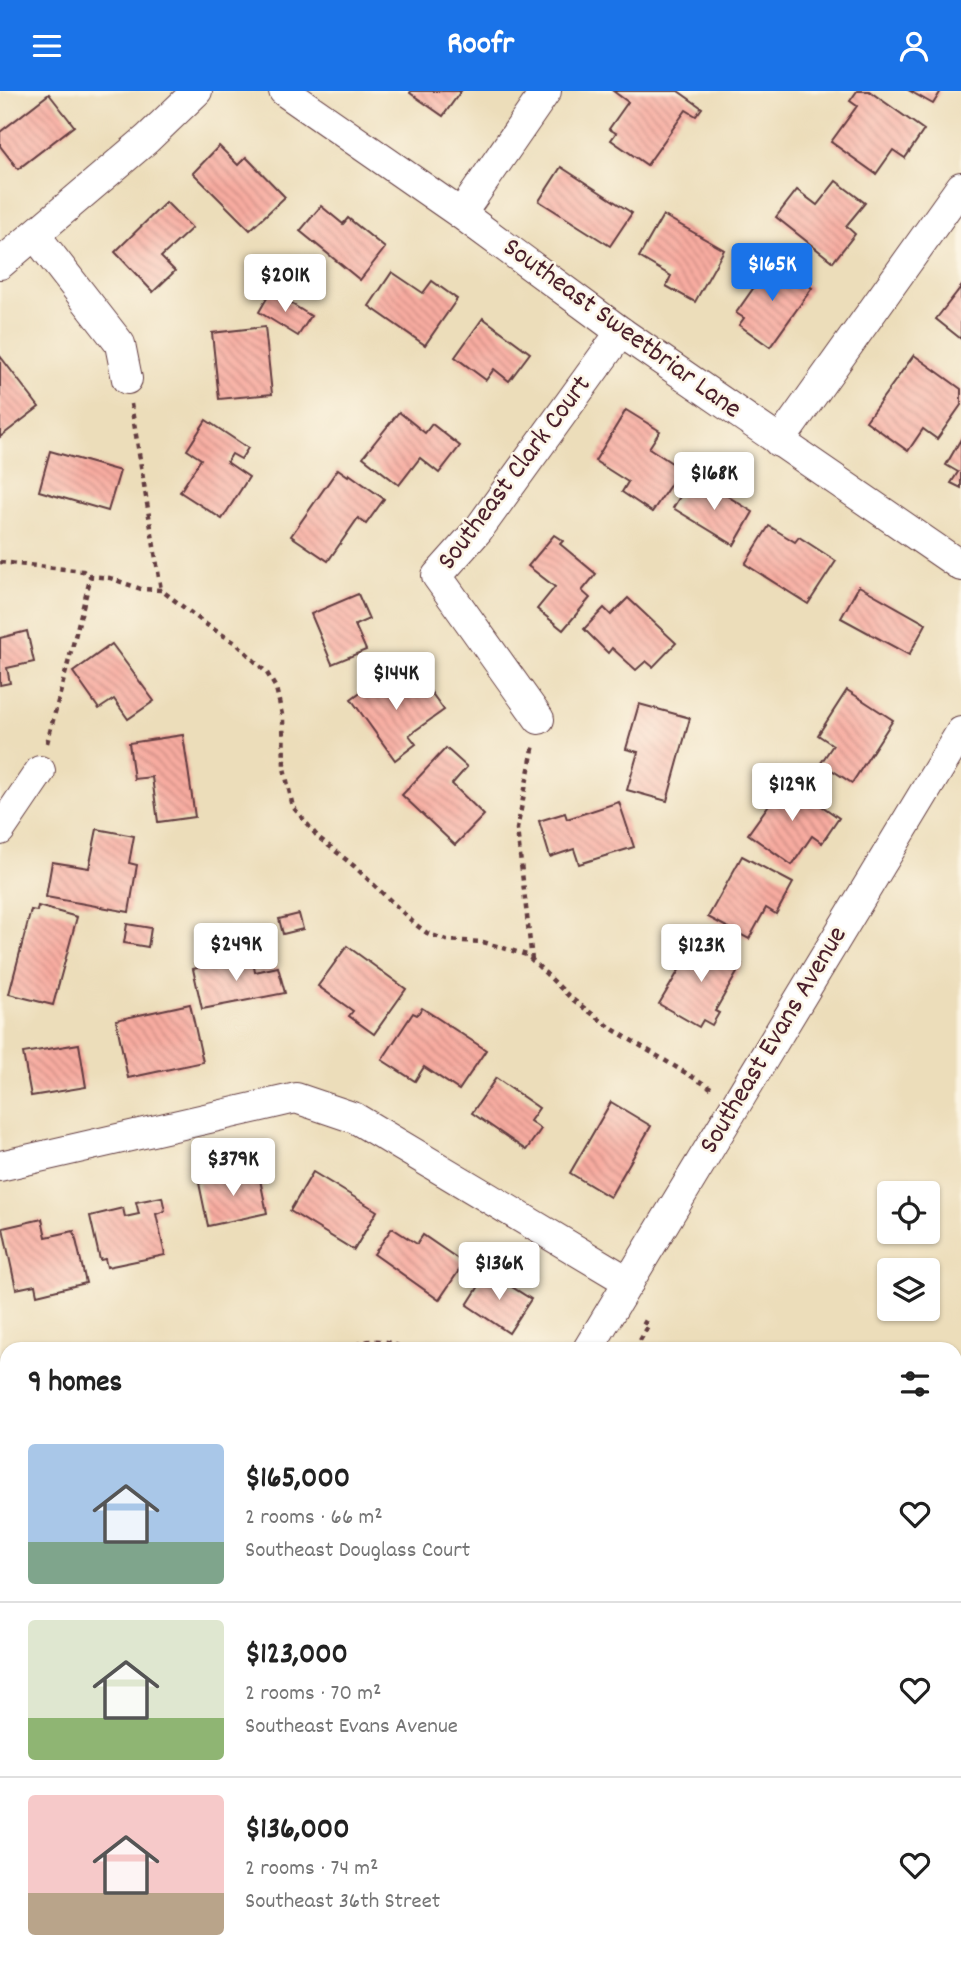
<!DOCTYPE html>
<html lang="en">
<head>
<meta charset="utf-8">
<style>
  :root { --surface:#fff; --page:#f6f6f6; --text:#222; --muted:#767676; --line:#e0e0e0; --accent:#1a73e8 }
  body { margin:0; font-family:Dekko,sans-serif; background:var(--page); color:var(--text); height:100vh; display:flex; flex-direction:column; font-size:26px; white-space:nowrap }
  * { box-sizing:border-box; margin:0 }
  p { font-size:23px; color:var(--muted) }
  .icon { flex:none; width:38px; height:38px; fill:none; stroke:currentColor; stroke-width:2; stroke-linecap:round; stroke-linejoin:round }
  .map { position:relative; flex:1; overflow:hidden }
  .drawer { position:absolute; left:0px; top:1251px; width:962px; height:625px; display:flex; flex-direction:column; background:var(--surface); border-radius:21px 21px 0 0; box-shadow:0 2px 5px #0004 }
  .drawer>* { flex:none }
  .buttons { position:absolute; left:877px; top:1090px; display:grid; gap:14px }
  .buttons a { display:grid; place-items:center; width:63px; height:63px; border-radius:7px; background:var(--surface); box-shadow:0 2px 5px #0004; font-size:35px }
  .price { position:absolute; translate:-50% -60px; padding:0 16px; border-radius:7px; background:#fff; color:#222; font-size:23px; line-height:46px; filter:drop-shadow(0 2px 4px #0008) }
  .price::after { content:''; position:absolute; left:50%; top:42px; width:21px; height:16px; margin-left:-10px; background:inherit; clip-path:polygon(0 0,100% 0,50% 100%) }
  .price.active { background:var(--accent); color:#fff }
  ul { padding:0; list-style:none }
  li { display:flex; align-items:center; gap:21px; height:175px; padding:0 28px }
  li+li { border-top:2px solid var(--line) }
  li span { display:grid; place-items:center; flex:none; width:196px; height:140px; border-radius:7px; color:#555 }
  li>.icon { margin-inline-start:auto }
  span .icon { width:84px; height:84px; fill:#fffc; stroke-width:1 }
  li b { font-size:30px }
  h2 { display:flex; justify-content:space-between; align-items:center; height:84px; padding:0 28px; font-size:30px }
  header { display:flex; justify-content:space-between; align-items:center; height:91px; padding:0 28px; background:var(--accent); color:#fff; font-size:32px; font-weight:700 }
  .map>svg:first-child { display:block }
  .building { fill:url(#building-back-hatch) }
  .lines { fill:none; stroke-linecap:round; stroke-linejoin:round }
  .service-casing { stroke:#623c40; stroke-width:17 }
  .minor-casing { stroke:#623c40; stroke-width:32 }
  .path { stroke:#623c40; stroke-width:4.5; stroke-dasharray:5 5; stroke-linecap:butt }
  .service { stroke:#fff; stroke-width:14 }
  .minor { stroke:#fff; stroke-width:30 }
  .labels { text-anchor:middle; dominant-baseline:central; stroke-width:5; stroke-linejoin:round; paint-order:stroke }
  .street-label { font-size:28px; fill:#4a1f2b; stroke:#fcf5e5 }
</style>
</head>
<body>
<header><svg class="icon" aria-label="menu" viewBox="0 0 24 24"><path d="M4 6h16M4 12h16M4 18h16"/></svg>Roofr<svg class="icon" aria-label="person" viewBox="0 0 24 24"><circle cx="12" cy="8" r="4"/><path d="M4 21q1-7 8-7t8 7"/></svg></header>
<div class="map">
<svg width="961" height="1875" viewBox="0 0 961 1875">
  <defs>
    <pattern id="building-back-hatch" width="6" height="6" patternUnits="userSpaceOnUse" patternTransform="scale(1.75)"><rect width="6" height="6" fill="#f8aca0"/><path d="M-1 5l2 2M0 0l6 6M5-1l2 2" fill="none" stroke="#cb8b83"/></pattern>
  </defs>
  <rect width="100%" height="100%" fill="#fcf5e5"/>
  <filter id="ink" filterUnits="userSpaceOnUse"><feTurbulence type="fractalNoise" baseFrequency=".0143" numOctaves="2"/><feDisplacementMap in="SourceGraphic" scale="14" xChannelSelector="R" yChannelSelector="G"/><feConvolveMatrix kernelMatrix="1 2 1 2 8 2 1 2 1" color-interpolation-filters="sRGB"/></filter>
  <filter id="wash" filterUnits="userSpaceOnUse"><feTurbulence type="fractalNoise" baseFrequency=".00686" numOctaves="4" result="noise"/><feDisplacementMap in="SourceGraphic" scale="28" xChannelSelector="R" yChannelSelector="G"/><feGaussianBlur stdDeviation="1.57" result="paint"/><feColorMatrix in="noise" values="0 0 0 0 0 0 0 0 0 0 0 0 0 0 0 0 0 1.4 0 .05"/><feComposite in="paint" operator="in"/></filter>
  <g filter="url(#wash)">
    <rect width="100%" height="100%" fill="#ecddba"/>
    <g id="blocks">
      <!-- building -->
      <g class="building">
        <polygon points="411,0 461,0 443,25 410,2"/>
        <polygon points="613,0 678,0 702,17 696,25 686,19 647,74 611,49 616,42 609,38 628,11"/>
        <polygon points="857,0 869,0 924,39 905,67 893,59 876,83 831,51 857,15 850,10"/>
        <polygon points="910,0 941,0 933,13"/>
        <polygon points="49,3 74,35 18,78 0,55 0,41"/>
        <polygon points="219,55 238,74 246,66 285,106 250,139 193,82"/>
        <polygon points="561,76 632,122 610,155 539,110"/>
        <polygon points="836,90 865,112 846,135 855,143 833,171 776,126 797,99 817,114"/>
        <polygon points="166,111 192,137 161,166 175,180 153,201 115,161"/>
        <polygon points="321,115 343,133 348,127 385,157 360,189 300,140"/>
        <polygon points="663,124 724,159 695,211 666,195 671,185 639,166"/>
        <polygon points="773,169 812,197 770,256 739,234 744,227 736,222"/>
        <polygon points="392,181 423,202 432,190 457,208 425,254 369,215"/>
        <polygon points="961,196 961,248 936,228"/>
        <polygon points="271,200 311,225 298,245 259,221"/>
        <polygon points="483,227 530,262 509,290 494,278 486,289 455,266"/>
        <polygon points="265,236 272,303 219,308 212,242"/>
        <polygon points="914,264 961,298 961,314 937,348 923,338 908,360 866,330"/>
        <polygon points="0,265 39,316 0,346"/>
        <polygon points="626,319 660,340 649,357 681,378 652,421 622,401 628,391 595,370"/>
        <polygon points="399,321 425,342 432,333 460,355 439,382 420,367 399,394 363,366"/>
        <polygon points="206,329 248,357 241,368 232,363 227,371 249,386 222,428 180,401 201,368 187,359"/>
        <polygon points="961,348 961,397 951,392 958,381 946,374"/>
        <polygon points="50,360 120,380 108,420 39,400"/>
        <polygon points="338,378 348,385 349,383 384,408 366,433 358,427 328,470 291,445"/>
        <polygon points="690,389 717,405 719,400 753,421 734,454 673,417"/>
        <polygon points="769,435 795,451 799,446 836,470 808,513 745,473"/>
        <polygon points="554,444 563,450 560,453 596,483 582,500 590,507 563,539 537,518 555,496 528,475"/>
        <polygon points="859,495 926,533 909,564 841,527"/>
        <polygon points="358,503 369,528 355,534 366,559 332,573 311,523"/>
        <polygon points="628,507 676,552 653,576 646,570 636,579 612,557 608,562 584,538 604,517 611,524"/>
        <polygon points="27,540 34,571 7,577 10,592 0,594 0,547"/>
        <polygon points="112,553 154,610 128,628 114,608 99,618 73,581"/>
        <polygon points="385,583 392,593 401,586 412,602 425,593 444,619 409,644 416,653 395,669 351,608"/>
        <polygon points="847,599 893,629 852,692 821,672 833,654 818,644"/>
        <polygon points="639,613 690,627 667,710 627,699 638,661 626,658"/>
        <polygon points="183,644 195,726 158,731 152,686 134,688 129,652"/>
        <polygon points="446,657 467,676 452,693 484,724 455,754 402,704"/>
        <polygon points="786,690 839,727 822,752 812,745 792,774 748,743"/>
        <polygon points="619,711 634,756 579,773 574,758 550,766 539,730 565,722 567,728"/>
        <polygon points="97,738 134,745 129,772 137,774 129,821 46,806 52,771 89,777"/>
        <polygon points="742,765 793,792 776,823 766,817 749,848 708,826"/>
        <polygon points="38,815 77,826 53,914 9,903 31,819 37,820"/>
        <polygon points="299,823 303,838 283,843 279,828"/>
        <polygon points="127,833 151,837 148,856 124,852"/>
        <polygon points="698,847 742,873 715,920 719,922 712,934 703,929 699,936 659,913"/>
        <polygon points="347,855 406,898 374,943 349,925 353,920 318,895"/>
        <polygon points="252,865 255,881 278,876 285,902 202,918 193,878"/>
        <polygon points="190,913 203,971 128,987 116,929"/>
        <polygon points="422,917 486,959 459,999 424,976 415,990 382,969 413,922 417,924"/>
        <polygon points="79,953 86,996 31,1005 23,962"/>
        <polygon points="496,987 539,1017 530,1030 541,1038 526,1059 472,1022"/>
        <polygon points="611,1011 651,1035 610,1106 570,1082"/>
        <polygon points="258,1079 267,1122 208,1135 199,1092"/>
        <polygon points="313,1081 377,1120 354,1159 290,1120"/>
        <polygon points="162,1106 165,1120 156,1123 165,1164 107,1176 105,1168 100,1169 90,1125 123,1117 125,1126 139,1123 136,1111"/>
        <polygon points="42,1128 46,1146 74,1140 86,1192 37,1204 35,1194 16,1198 3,1137"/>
        <polygon points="392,1137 417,1153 423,1144 464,1172 439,1209 374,1163"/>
        <polygon points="488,1181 531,1208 509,1242 467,1214"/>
        <polygon points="6,1284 7,1350 0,1351 0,1285"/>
        <polygon points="7,1534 7,1587 0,1588 0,1535"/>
        <polygon points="961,1596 961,1672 957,1675 956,1655 959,1653 956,1649 956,1601"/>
        <polygon points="364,1869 405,1869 404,1875 362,1875"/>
        <polygon points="432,1869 518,1869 518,1875 433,1875"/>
        <polygon points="611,1869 661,1869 661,1870 656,1871 656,1875 613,1875"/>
      </g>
    </g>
  </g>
  <g filter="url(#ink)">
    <use href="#blocks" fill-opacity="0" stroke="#623c40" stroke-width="2"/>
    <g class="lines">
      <defs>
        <polyline id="service" points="579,1869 580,1875"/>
        <g id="minor">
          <polyline points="284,0 461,123 621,241 961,475"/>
          <polyline points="461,123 546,0"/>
          <polyline points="35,144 120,253 127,288"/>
          <polyline points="0,173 147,48 197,0"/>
          <polyline points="779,351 961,96"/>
          <polyline points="539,628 437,485 478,439 621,241"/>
          <polyline points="0,739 40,680"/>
          <polyline points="0,1075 296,1007 355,1027 629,1191"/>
          <polyline points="588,1258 961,641"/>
          <polyline points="0,1435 7,1436"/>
          <polyline points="901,1869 902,1875"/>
          <polyline points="249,1875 252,1869"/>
        </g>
      </defs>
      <!-- service casing -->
      <use href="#service" class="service-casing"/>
      <!-- minor casing -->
      <use href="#minor" class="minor-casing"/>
      <!-- path -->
      <g class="path">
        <polyline points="131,313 161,499"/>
        <polyline points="0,471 83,480 91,485 110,487 141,498 161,499 207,534 237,553 267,582 276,597 283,628 284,677 293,716 318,746 354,775 415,833 427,842 446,849 483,851 527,864 572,908 614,939 711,997"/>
        <polyline points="47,652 91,485"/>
        <polyline points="532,869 517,738 534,653"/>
        <path d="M 347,1258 C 368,1247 383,1247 405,1258"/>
        <polyline points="635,1258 649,1234 640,1229"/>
        <polyline points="51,1875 53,1869"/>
      </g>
      <!-- service -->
      <use href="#service" class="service"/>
      <!-- minor -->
      <use href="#minor" class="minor"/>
    </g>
  </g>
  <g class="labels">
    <!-- street labels -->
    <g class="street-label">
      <text transform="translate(621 239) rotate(36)">Southeast Sweetbriar Lane</text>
      <text transform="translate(516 383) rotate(-53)">Southeast Clark Court</text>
      <text transform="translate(775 950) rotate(-59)">Southeast Evans Avenue</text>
    </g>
  </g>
</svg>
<div class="buttons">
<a><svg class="icon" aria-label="locate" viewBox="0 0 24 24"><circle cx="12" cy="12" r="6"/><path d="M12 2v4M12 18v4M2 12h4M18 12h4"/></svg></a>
<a><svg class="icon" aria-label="layers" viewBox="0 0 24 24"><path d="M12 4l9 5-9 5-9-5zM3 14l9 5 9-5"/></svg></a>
</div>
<b class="price active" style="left:772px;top:212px">$165K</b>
<b class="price" style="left:285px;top:223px">$201K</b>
<b class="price" style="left:714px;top:421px">$168K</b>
<b class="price" style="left:396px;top:621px">$144K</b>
<b class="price" style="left:792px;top:732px">$129K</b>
<b class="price" style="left:236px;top:892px">$249K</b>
<b class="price" style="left:701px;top:893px">$123K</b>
<b class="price" style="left:233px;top:1107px">$379K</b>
<b class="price" style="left:499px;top:1211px">$136K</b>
<section class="drawer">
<h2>9 homes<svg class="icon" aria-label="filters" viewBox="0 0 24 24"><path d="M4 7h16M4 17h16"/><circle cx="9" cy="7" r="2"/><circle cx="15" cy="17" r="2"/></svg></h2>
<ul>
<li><span style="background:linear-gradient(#a9c7e8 70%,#7fa58c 0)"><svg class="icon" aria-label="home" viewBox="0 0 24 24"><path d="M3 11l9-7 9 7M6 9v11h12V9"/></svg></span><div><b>$165,000</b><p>2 rooms · 66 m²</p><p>Southeast Douglass Court</p></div><svg class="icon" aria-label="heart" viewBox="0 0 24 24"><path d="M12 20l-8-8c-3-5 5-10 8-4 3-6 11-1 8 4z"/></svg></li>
<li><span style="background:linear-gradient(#dfe7d0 70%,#8fb573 0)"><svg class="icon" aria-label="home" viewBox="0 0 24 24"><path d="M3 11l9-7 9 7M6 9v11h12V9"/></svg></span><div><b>$123,000</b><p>2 rooms · 70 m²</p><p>Southeast Evans Avenue</p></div><svg class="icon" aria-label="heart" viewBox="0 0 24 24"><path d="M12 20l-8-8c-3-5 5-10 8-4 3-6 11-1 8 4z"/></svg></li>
<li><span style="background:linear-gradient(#f6c9c9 70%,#b9a48a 0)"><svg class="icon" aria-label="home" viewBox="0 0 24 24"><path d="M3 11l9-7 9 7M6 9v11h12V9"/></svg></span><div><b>$136,000</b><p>2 rooms · 74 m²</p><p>Southeast 36th Street</p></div><svg class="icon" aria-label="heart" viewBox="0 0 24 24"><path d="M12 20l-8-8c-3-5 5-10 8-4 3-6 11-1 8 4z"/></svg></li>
</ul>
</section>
</div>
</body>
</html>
